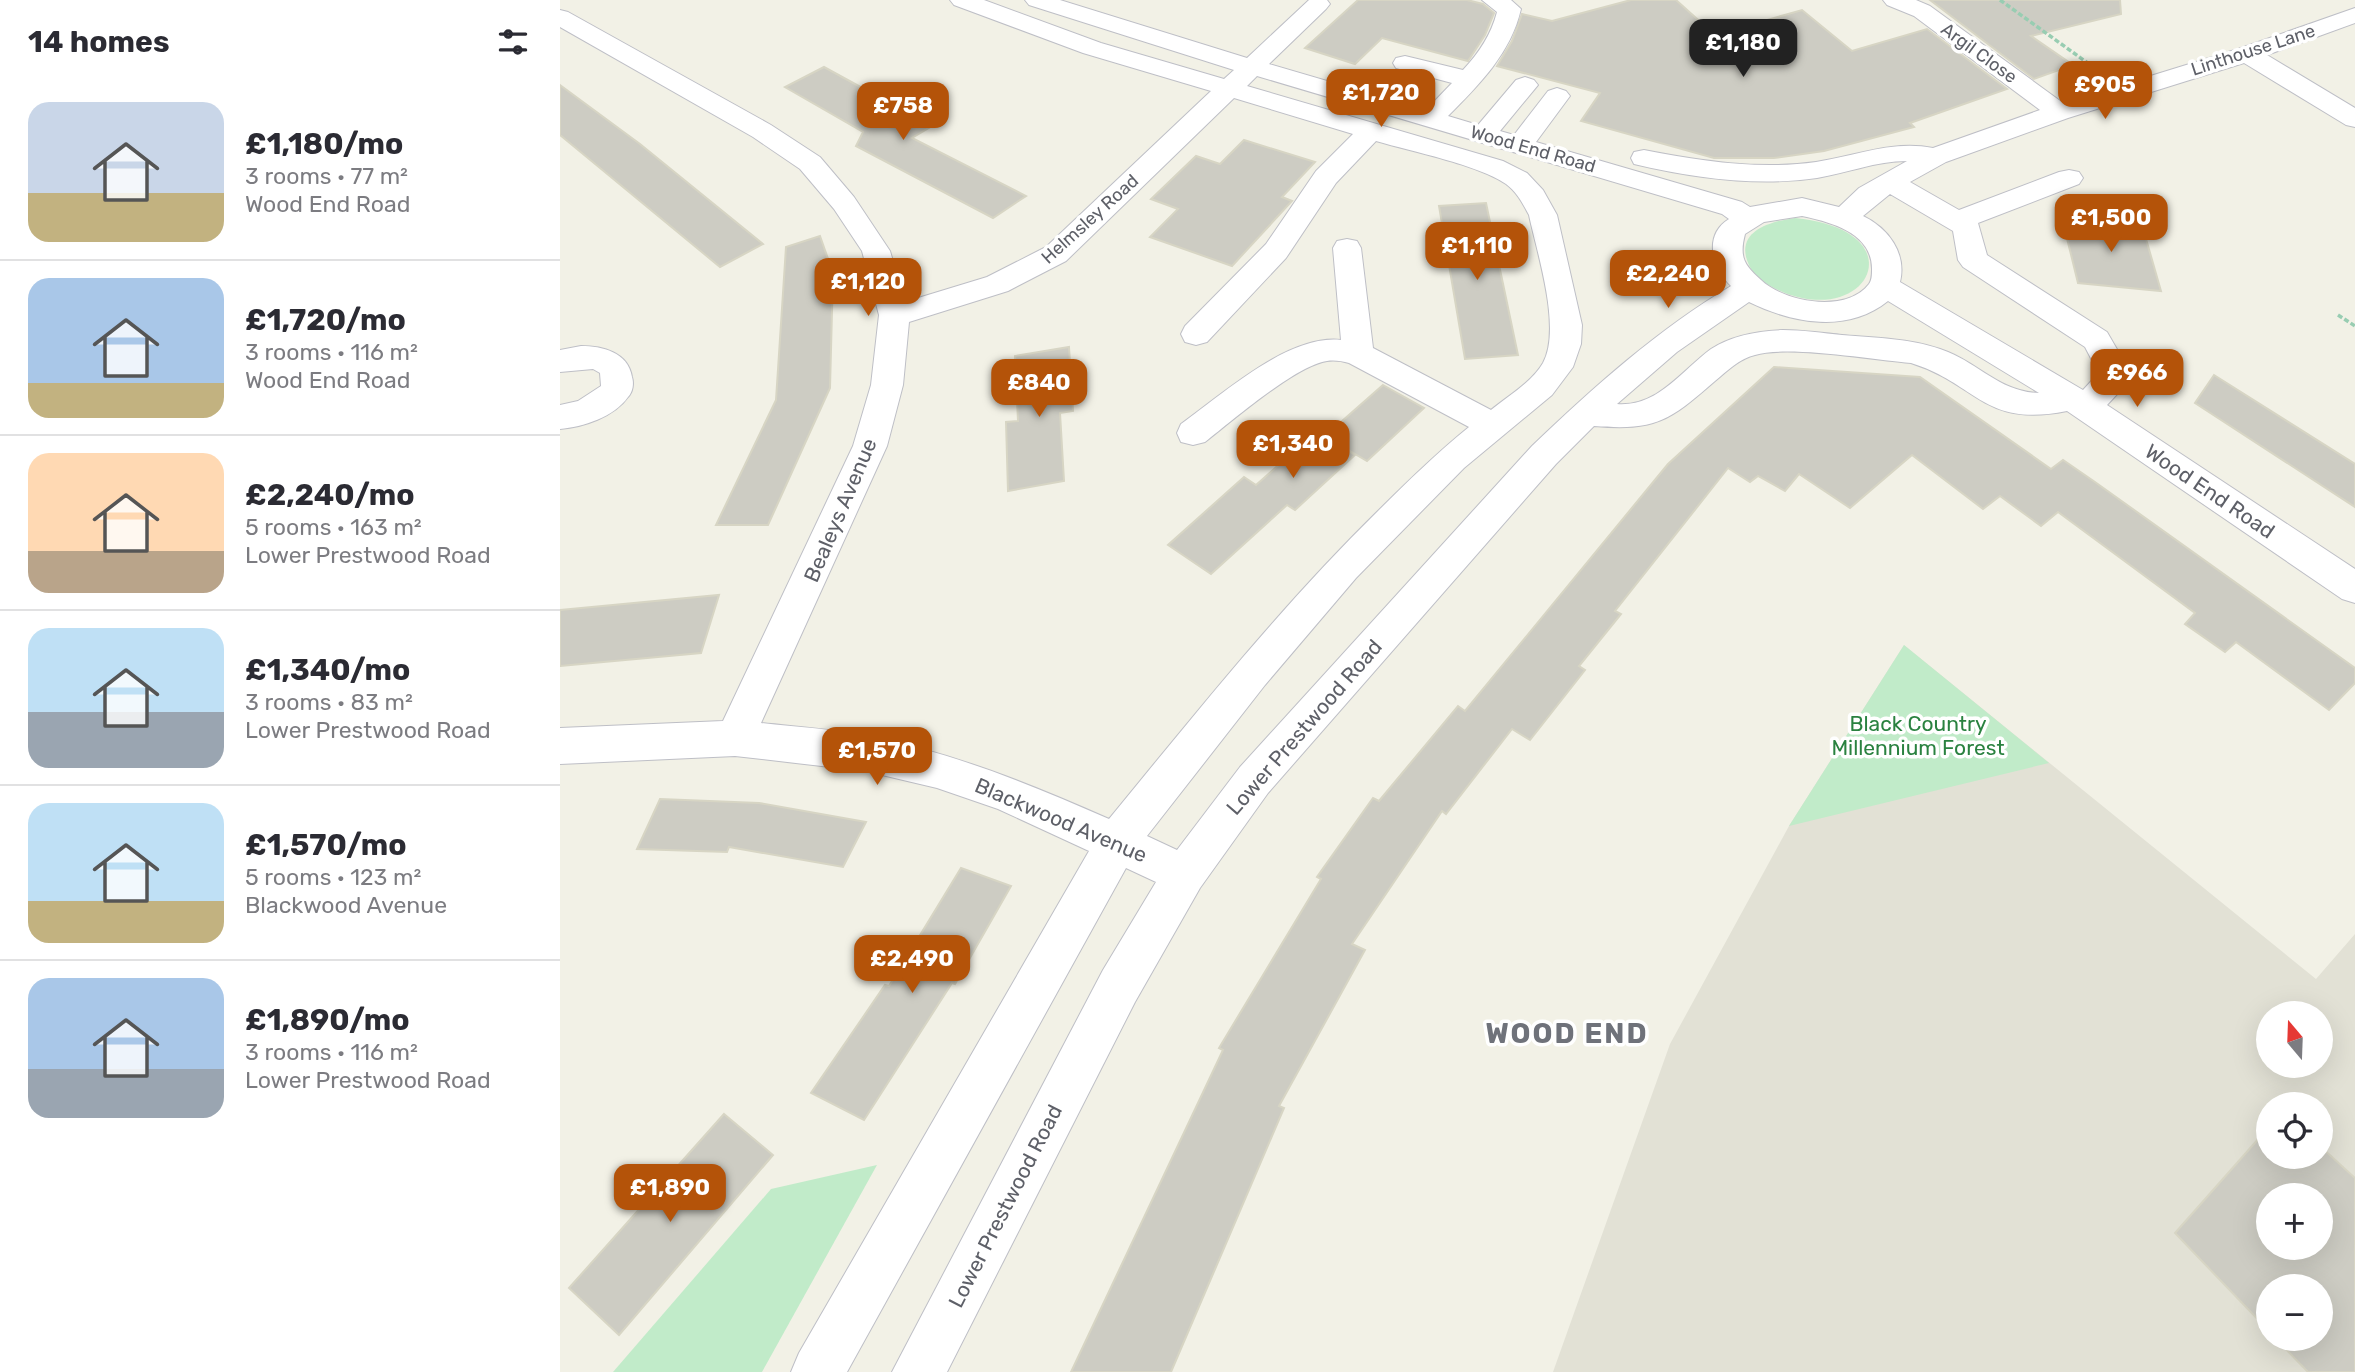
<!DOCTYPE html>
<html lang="en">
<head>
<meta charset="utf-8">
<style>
  :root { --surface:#fff; --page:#f7f7f7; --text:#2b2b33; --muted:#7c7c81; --line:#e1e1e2; --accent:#b45309 }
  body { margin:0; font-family:Rubik,sans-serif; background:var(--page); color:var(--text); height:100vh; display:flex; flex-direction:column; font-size:26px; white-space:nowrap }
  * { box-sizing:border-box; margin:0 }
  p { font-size:23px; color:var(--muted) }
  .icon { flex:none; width:38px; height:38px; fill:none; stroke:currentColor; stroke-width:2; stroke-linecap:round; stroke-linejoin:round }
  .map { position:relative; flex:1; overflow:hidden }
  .panel { display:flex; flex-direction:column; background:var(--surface); width:560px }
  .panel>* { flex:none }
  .needle { width:46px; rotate:341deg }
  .fabs { position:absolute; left:1696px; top:1001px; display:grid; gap:14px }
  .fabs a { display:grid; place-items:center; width:77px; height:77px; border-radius:50%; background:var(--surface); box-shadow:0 7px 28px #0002; font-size:35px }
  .price { position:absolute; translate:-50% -60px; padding:0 16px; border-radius:14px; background:var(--accent); color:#fff; font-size:23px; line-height:46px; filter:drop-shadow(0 2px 4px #0008) }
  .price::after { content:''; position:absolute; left:50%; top:42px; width:21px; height:16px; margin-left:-10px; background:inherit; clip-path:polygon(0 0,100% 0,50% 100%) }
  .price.active { background:#222; color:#fff }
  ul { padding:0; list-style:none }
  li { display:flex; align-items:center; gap:21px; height:175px; padding:0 28px }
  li+li { border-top:2px solid var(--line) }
  li span { display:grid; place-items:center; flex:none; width:196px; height:140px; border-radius:21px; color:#555 }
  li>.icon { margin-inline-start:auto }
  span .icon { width:84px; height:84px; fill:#fffc; stroke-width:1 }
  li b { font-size:30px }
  h2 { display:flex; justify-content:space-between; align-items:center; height:84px; padding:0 28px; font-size:30px }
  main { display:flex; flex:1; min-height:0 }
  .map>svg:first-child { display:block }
  .education { fill:#e2e1d5; fill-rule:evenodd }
  .green { fill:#c1ebc9 }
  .building { fill:#cdccc3; stroke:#d7d5c4; stroke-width:2; fill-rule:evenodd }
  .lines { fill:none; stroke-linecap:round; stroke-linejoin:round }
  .minor-casing { stroke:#bebfc6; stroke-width:2 }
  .path { stroke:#98cdb2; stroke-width:3.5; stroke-dasharray:5 2.5; stroke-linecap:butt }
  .minor { fill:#fff; fill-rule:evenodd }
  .labels { text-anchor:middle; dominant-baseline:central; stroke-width:7; stroke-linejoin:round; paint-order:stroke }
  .far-street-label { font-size:18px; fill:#5e6068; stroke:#fff }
  .street-label { font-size:21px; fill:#5e6068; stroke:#fff }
  .park-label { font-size:21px; fill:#2a8240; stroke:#fff }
  .district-label { font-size:28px; font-weight:bold; letter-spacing:2px; fill:#6f727a; stroke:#fff }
</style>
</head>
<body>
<main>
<section class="panel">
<h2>14 homes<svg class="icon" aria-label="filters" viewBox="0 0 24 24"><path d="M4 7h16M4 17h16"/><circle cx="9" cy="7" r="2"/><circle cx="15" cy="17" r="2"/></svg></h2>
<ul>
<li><span style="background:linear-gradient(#c9d6e8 65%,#c2b280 0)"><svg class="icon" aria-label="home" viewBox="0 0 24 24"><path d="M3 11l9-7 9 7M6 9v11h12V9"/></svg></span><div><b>£1,180/mo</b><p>3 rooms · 77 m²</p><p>Wood End Road</p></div></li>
<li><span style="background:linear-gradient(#a9c7e8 75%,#c2b280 0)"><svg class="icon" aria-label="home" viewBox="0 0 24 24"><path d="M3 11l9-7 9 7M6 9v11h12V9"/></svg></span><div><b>£1,720/mo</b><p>3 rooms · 116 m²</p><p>Wood End Road</p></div></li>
<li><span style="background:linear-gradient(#ffd9b3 70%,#b9a48a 0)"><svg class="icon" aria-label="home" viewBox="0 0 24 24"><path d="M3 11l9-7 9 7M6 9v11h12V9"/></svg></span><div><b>£2,240/mo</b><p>5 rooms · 163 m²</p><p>Lower Prestwood Road</p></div></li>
<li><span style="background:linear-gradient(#bfe0f5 60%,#9aa5b1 0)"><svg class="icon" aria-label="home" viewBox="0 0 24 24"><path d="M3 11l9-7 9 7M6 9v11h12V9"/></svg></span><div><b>£1,340/mo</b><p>3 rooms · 83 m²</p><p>Lower Prestwood Road</p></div></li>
<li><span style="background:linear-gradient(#bfe0f5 70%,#c2b280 0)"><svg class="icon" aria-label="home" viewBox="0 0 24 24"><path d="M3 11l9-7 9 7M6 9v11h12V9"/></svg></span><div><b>£1,570/mo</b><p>5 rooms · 123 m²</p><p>Blackwood Avenue</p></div></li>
<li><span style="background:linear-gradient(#a9c7e8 65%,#9aa5b1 0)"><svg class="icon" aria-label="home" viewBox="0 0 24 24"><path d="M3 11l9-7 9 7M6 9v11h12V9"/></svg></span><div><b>£1,890/mo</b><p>3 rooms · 116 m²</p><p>Lower Prestwood Road</p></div></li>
</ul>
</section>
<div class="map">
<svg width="1795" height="1372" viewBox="0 0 1795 1372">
  <rect width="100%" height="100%" fill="#f2f1e6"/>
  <!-- education -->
  <path class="education" d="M 1344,645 L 1756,979 L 1795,934 L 1795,1372 L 993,1372 L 1110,1044 L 1229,826 ZM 1708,1013 L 1760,1013 L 1760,1066 L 1708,1066 ZM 1708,1104 L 1760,1104 L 1760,1157 L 1708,1157 ZM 1708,1195 L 1760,1195 L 1760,1248 L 1708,1248 ZM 1708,1286 L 1760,1286 L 1760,1339 L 1708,1339 Z"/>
  <!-- green -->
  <g class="green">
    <path d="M 1235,218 C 1356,230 1311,326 1225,293 C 1213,288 1198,281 1191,269 C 1171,233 1207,222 1235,218 Z"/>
    <polygon points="1344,645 1489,763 1229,826"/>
    <polygon points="317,1165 202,1372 53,1372 211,1189"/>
  </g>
  <!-- building -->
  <g class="building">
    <polygon points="798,0 907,0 923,4 934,13 925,35 908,61 822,38 795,64 745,48"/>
    <polygon points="1071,0 1116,0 1155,35 1242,10 1292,51 1367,29 1447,89 1350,123 1354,127 1264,151 1214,158 1154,158 1021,121 1040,93 937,66 952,41 962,14 992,21"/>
    <polygon points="1370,0 1560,0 1561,14 1471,36 1513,65 1474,79"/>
    <polygon points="264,67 372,126 352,138 466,196 433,218 296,146 303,132 225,87"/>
    <polygon points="0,85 80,144 203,244 160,267 0,135"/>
    <polygon points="684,140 755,162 722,197 732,201 672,266 590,237 618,209 591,199 636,156 660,164"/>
    <polygon points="926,203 958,355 905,359 879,206"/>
    <polygon points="1502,218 1582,225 1601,291 1518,283"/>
    <polygon points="260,236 273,273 270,388 208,525 156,525 216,400 226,247"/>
    <polygon points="509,347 513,411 500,413 504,481 448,491 446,422 458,421 455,356"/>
    <polygon points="1214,367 1360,377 1491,469 1503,460 1535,482 1795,668 1795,683 1769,710 1676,642 1665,652 1625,624 1635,613 1498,512 1481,526 1440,496 1423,509 1352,455 1290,508 1239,474 1225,491 1198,476 1190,482 1168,468 1055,611 1061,614 1019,666 1025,670 970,740 952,729 886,814 882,811 792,944 805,950 719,1106 724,1108 611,1372 511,1372 663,1050 659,1048 761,879 757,877 813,798 819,801 898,706 905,711 1108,464"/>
    <polygon points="1654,375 1795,464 1795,507 1635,403"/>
    <polygon points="823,385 864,408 807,461 773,441 795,455 735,510 727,505 651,574 608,545 684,477 696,485 757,431 765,436"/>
    <polygon points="159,595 141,653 0,666 0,610"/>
    <polygon points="100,799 199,803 306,822 283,867 169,847 167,852 77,849"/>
    <polygon points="401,868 451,886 395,984 392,983 304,1120 251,1093 325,985 329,986"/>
    <polygon points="164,1114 213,1155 59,1335 9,1288"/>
    <path d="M 1708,1128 L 1708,1157 L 1760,1157 L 1760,1146 L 1795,1178 L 1795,1372 L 1748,1372 L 1716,1339 L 1760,1339 L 1760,1286 L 1708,1286 L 1708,1330 L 1615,1233 ZM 1708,1195 L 1760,1195 L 1760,1248 L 1708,1248 Z"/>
  </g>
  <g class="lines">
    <defs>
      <g id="minor">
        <path d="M 390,0 L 424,0 L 541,43 L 664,79 L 674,70 L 469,5 L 465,0 L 500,0 L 687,58 L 749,0 L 767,0 L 770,4 L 766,9 L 709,64 L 866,110 L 892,83 L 836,68 L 833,63 L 836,58 L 845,56 L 903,70 C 919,53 931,35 937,12 L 922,0 L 951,0 L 961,9 C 951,53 919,85 888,116 L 918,125 L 956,80 L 965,77 L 974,80 L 978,85 L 940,131 L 954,135 L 988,91 L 997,88 L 1006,91 L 1010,96 L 976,142 L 1182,202 L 1190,207 L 1242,198 L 1279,207 L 1299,188 L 1347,161 C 1316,161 1287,173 1257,178 C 1197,187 1133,178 1074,164 L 1071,158 L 1074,152 L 1084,150 C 1140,161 1199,170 1256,162 C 1296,156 1332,140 1373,148 L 1480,110 L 1354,16 L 1327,5 L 1323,0 L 1356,0 L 1370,6 L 1503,103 L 1678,49 L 1795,8 L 1795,23 L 1707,55 L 1795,108 L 1795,127 L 1786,125 L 1684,63 L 1508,118 L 1386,162 L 1350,182 L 1399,210 L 1499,172 L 1509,170 L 1519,172 L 1523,178 L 1519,184 L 1418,223 L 1427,255 L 1547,332 L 1569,370 L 1561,390 L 1547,405 L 1795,569 L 1795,603 L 1782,599 L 1507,411 C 1423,428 1418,384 1351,363 C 1313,360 1228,345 1195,355 C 1179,359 1167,371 1155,381 C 1109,421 1096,431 1034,426 L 996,464 L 708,793 L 640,888 L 575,1002 L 387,1372 L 332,1372 L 543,970 L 596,882 L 566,868 L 287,1372 L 231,1372 L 239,1353 L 529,851 L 438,809 L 377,788 L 305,771 L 175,756 L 0,764 L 0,728 L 163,721 L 293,446 L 311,385 L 319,315 L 302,251 L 274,209 L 240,169 L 193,137 L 0,27 L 0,10 L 8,12 L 211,125 L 260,157 L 294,197 L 330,251 L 345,302 L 427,277 L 486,247 L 651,91 L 523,53 L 394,5 ZM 697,76 L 1162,214 L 1169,219 C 1143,235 1152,268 1171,286 C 1097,330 1034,387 972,446 L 680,767 L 617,850 L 587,836 L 705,685 L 796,578 L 904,468 L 992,395 L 1013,367 L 1021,344 L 1022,325 L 997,215 L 983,190 L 967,173 L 943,161 L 687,86 ZM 674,98 L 793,134 L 756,171 L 706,244 L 625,326 L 621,334 L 625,342 L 636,345 L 647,342 L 726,258 L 776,183 L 816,141 C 853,152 916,164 946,184 C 957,192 963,204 969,215 C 977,253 1002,328 983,363 C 972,382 948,396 931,410 L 813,348 L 801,248 L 797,241 L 787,239 L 777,241 L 773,248 L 781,340 C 728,334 662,395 621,424 L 617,433 L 621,442 L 633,445 L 645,442 C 672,421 735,366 767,361 C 774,360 782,361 789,363 L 909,427 C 877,453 848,481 819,510 C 721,606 636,713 549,819 C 470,784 393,753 308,736 C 273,729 236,727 201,723 L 327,446 L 343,385 L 349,322 L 448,291 L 506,261 ZM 1330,194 L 1393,231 L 1398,260 L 1403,267 L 1525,347 L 1537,370 L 1535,377 L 1523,390 L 1340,282 C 1347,253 1328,228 1303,216 ZM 1242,216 C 1271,222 1312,233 1312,269 C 1312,275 1312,280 1309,284 C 1286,314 1224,302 1201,280 C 1184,265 1179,257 1185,234 L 1204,222 ZM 1328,301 L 1479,393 C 1441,392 1420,365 1388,352 C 1354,338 1317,338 1282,335 C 1263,333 1242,330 1223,330 C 1199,331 1172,335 1151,349 C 1121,371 1098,407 1057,404 L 1117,352 L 1189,302 C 1232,323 1287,334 1328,301 Z"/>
        <path d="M 21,346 C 42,346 68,352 72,377 C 74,383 73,392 68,397 C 54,417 23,427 0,429 L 0,405 L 18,401 L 41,386 L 40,373 L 33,369 L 0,372 L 0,350 Z"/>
      </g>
    </defs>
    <!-- minor casing -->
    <use href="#minor" class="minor-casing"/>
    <!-- path -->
    <g class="path">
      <polyline points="1440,0 1536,69"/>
      <polyline points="1778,315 1795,326"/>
    </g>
    <!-- minor -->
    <use href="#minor" class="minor"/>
  </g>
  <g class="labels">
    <!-- far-street labels -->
    <g class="far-street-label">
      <text transform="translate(1693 50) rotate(-18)">Linthouse Lane</text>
      <text transform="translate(1419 53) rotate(36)">Argil Close</text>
      <text transform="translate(973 149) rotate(16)">Wood End Road</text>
      <text transform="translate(530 219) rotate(-42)">Helmsley Road</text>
    </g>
    <!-- street labels -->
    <g class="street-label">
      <text transform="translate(1650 491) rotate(34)">Wood End Road</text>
      <text transform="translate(280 510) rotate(-67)">Bealeys Avenue</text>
      <text transform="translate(744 727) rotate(-49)">Lower Prestwood Road</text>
      <text transform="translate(501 820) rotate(23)">Blackwood Avenue</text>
      <text transform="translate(445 1206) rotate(-63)">Lower Prestwood Road</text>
    </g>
    <!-- park labels -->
    <g class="park-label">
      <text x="1358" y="723">Black Country<tspan x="1358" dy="24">Millennium Forest</tspan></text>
    </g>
    <!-- district labels -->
    <g class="district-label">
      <text x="1007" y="1033">WOOD END</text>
    </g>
  </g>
</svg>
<div class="fabs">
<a><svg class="needle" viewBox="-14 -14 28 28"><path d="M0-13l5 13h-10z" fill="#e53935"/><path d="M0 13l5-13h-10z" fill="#7c7c81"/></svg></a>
<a><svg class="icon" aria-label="locate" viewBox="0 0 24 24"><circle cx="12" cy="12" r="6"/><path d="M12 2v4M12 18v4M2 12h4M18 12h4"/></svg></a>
<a>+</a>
<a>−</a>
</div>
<b class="price active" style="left:1183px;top:79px">£1,180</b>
<b class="price" style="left:1545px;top:121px">£905</b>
<b class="price" style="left:821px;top:129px">£1,720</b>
<b class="price" style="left:343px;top:142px">£758</b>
<b class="price" style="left:1551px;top:254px">£1,500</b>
<b class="price" style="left:917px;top:282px">£1,110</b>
<b class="price" style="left:1108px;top:310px">£2,240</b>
<b class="price" style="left:308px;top:318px">£1,120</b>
<b class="price" style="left:1577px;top:409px">£966</b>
<b class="price" style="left:479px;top:419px">£840</b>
<b class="price" style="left:733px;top:480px">£1,340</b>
<b class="price" style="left:317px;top:787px">£1,570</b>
<b class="price" style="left:352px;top:995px">£2,490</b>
<b class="price" style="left:110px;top:1224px">£1,890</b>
</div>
</main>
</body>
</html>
